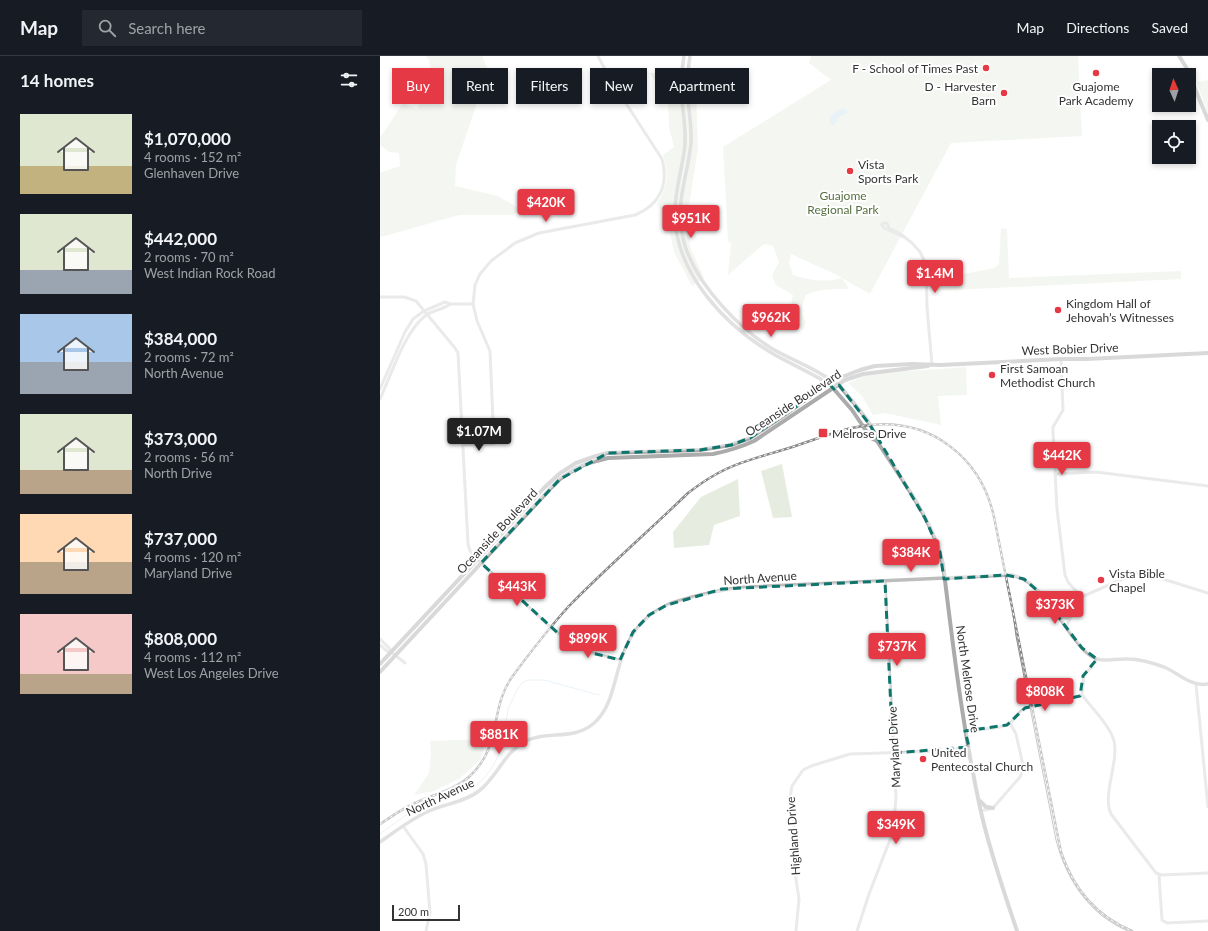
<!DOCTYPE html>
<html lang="en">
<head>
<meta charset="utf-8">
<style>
  :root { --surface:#171b24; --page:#242831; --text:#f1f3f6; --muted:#9ea1a6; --line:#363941; --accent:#e63946 }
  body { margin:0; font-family:Lato,sans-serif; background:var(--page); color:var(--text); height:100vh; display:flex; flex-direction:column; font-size:15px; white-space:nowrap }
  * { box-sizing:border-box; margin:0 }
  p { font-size:13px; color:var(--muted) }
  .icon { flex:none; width:22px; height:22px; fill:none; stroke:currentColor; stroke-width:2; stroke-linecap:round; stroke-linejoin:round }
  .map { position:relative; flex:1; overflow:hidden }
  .drawer { display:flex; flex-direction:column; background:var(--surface); width:380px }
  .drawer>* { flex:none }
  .top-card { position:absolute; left:12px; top:12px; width:380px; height:36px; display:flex; gap:8px }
  .needle { width:26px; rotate:357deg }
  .fabs { position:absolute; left:772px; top:12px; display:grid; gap:8px }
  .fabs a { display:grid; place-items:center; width:44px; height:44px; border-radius:0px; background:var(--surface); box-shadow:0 2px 6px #0003; font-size:20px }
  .scale { position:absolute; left:12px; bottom:10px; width:68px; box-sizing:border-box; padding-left:4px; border:2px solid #333; border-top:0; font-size:11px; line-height:14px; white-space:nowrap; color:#333; -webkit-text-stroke:3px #fff; paint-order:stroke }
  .price { position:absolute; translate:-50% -34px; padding:0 9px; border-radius:4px; background:var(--accent); color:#fff; font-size:13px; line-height:26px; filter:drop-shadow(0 1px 2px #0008) }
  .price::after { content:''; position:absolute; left:50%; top:24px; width:12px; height:9px; margin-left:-6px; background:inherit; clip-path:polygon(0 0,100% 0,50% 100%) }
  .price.selected { background:#222; color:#fff }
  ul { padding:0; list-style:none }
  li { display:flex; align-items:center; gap:12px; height:100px; padding:0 20px }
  li span { display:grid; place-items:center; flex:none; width:112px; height:80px; border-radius:0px; color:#555 }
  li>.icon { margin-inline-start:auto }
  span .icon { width:48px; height:48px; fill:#fffc; stroke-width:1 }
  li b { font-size:17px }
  h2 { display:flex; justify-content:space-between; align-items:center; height:48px; padding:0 20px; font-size:17px }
  .tag { padding:0 14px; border-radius:0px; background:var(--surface); box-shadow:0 2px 6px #0003; font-size:14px; line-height:36px }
  .tag.selected { background:var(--accent); color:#fff }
  header { display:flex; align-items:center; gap:24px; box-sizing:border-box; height:56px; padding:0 20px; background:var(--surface); border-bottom:1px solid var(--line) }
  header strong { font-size:19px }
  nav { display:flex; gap:22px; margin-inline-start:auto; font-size:14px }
  .search { width:280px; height:36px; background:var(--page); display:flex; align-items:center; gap:10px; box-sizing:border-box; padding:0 14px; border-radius:0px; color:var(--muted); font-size:15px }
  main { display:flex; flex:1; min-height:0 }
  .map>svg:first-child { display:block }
  .green { fill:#e6ecdf; fill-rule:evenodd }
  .water { fill:#cfe2ee }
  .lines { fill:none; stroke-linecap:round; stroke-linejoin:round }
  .stream { stroke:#cfe2ee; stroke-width:1 }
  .tertiary { stroke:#d0d0d0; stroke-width:3 }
  .secondary { stroke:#bdbdbd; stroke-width:3.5 }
  .primary { stroke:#ababab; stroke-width:4 }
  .tram { stroke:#888; stroke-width:1 }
  .rail-casing { stroke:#888; stroke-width:2.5 }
  .rail { stroke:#fff; stroke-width:1; stroke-dasharray:3; stroke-linecap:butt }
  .marked { fill:none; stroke:#0f766e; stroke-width:3; stroke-dasharray:8 5; stroke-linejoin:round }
  .poi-dot { fill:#e63946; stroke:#fff; stroke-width:1.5 }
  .labels { text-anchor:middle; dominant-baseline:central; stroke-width:4; stroke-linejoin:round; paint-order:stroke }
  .poi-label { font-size:12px; fill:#333; stroke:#fff; text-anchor:start }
  .park-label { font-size:12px; fill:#56703f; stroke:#fff }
  .street-label { font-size:12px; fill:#333; stroke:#fff }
</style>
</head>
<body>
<header>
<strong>Map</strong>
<div class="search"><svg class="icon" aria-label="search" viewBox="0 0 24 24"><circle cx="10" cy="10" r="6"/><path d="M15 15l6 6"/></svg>Search here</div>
<nav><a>Map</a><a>Directions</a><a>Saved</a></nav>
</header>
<main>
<section class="drawer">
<h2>14 homes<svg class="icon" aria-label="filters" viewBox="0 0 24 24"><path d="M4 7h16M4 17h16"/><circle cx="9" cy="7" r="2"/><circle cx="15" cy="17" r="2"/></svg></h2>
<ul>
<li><span style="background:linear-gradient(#dfe7d0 65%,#c2b280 0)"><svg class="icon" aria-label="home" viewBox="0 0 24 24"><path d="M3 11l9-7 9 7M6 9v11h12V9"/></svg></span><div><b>$1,070,000</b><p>4 rooms · 152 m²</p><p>Glenhaven Drive</p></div></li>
<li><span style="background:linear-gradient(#dfe7d0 70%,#9aa5b1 0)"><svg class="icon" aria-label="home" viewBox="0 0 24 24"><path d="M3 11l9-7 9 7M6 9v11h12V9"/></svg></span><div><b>$442,000</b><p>2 rooms · 70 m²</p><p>West Indian Rock Road</p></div></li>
<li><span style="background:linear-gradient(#a9c7e8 60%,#9aa5b1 0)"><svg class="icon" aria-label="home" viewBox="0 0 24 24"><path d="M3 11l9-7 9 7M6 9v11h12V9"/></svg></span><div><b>$384,000</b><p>2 rooms · 72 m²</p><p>North Avenue</p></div></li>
<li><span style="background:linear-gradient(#dfe7d0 70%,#b9a48a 0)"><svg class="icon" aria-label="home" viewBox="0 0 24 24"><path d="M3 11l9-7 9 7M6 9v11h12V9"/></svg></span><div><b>$373,000</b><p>2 rooms · 56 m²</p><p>North Drive</p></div></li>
<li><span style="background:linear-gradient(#ffd9b3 60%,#b9a48a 0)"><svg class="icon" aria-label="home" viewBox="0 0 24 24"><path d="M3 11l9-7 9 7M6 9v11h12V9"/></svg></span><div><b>$737,000</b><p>4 rooms · 120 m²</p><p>Maryland Drive</p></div></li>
<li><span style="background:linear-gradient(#f6c9c9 75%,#b9a48a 0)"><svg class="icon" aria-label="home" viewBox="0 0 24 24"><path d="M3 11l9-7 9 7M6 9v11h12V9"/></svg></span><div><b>$808,000</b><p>4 rooms · 112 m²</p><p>West Los Angeles Drive</p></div></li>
</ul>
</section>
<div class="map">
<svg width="828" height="875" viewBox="0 0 828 875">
  <rect width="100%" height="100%" fill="#fff"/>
  <!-- green -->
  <g class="green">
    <polygon points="46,0 102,0 108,14 76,109 75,130 118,140 142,154 132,159 79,159 5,180 0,181 0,117 20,110 19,97 9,96 0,89 0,82 23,47 37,53 52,21 49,4"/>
    <path d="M 431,0 L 698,0 L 702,80 L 571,87 L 490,238 L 462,222 L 469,233 C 454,233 440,232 426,239 C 422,250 419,255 426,266 L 423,274 C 412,264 409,253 413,239 L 396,229 L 392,219 L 399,206 L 393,190 L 384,188 L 348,219 L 351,187 L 348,185 L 343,91 L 451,24 L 429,7 ZM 411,198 L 461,221 L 461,222 C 445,227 429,224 413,219 L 409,207 Z"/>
    <path d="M 270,17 L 278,17 L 291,38 L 316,39 L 318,92 L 309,150 L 310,191 L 324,222 L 312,230 L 294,196 L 287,162 L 277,149 C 287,127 290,123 283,99 L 294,91 L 289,71 L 288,48 Z"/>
    <polygon points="828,24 828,58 817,26"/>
    <polygon points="621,172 627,173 629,222 801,215 801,223 552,235 552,224 614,212 619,208"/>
    <polygon points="586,311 587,339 558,340 561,369 505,357 493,359 482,340 468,327 485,319 503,316 547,314"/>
    <polygon points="402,408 412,461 393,462 381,415"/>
    <polygon points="358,423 360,460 334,469 329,489 294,492 293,476 321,441"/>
    <polygon points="106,683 101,703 80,722 54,735 34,739 49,717 51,698 50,685"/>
  </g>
  <!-- water -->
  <polygon class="water" points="462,52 465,53 468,56 458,62 454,70 452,69 449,65 451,59"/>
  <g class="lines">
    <!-- stream -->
    <path class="stream" d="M 0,778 C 14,768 28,756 44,750 C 57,744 72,742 85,736 C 105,728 117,704 126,684 L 128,684 L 126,665 L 128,653 L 138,632 L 143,626 L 148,624 L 164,624 L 219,639"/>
    <!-- tertiary -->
    <g class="tertiary">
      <polyline points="526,182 504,172 502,169 503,167 507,167 509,172 522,179 532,187 540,196 546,208 547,251 552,309"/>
      <polyline points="0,241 24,241 36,245 75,292 78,297 88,488 90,495 101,507 171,572 193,588 212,597 240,604"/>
      <polyline points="681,303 683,354 673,371 673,376 677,453 685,519 688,526 701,541"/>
      <polyline points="0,333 25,276 33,263 44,255 65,246 70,248 93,248"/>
      <path d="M 0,343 C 12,317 24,277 45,260 C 52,254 63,254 70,248"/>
      <path d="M 83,389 L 114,388 L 110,295 L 97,265 L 93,248 L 95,229 L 100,218 L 111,205 L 135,187 L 159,177 L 255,159 C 280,149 289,128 282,103 L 229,21 L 218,0"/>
      <polyline points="675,418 716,416 828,430"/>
      <polyline points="686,571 701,541 757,517 767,518 828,537"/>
      <polyline points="0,583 10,593 11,596 25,607"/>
      <polyline points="0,589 7,595 11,596"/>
      <polyline points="816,628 828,751"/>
      <path d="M 702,639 C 711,651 731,671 734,685 C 739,706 722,739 731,758 L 776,817 L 782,819 L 828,817"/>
      <path d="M 585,675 C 595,674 622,673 629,668 C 636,664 637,656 645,652 L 700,640 L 702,639 L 704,619 L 711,612 L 717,603"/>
      <polyline points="601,755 613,752 640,721 643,714 643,709 636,678 630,667"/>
      <polyline points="23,770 43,798 46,808 50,857 46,875"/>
      <polyline points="779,819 782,864 787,867 828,865"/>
      <polyline points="416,875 419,843 414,810 414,766 410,742 412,730 423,714 431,710 470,698 567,695 589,691"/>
      <polyline points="477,875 489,838 513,776 516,742 505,525"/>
    </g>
    <!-- secondary -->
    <g class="secondary">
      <path d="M 304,0 C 302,11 301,22 301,33 C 302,51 306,70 305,88 C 303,112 294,135 295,160 C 296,217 344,268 390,296 C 410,308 430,316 449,328"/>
      <path d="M 310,0 C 308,11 307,22 307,33 C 308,51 312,69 311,87 C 309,112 299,137 300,162 C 301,174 303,187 308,198 C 322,233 359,272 391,292 C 411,304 433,311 452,325"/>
      <polyline points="679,561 687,562 693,558"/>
      <path d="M 0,786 C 16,775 31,763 49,755 C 65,748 85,746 99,735 C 117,721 124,697 144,686 C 166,674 192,685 213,668 C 230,654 233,631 239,611 C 246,584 260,561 287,549 C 296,545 306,543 316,540 C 333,536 349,532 367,531 L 632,519 C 667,527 682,575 707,597 C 721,609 732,602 748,603 C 759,603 773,607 784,611 C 799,617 810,631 828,628"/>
    </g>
    <!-- primary -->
    <g class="primary">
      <polyline points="799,0 806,11 828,64"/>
      <path d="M 452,325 L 459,329 C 470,343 495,369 497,385 C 521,423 553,464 563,508 C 573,591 583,675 601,756 C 610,796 624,836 637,875"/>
      <polyline points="452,331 472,354 491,382 497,385"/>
      <polyline points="0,608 164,432 179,418 196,407 216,400 227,397 320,394 351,389 370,382 409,356 452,325 480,314 495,310 532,308 561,309 681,303 707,303 828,297"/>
      <path d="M 0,616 L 172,431 L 180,423 L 197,412 L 209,407 L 228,402 L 333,398 C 348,395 361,391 374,385 L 465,324 L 483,318 L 548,310"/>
      <polyline points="600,745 606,751 613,752"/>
    </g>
    <!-- tram -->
    <path class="tram" d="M 630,537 L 636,580 L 676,784 C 686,823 709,859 748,875"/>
    <defs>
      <path id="rail" d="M 0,768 C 10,762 20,754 31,749 C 50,739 74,735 90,720 C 123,689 109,653 132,621 C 149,598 170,571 189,550 C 227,511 269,475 308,437 C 316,431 324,425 333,420 C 356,406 384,400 409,392 C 435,384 464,371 491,369 C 552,363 601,402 614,461 L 681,796 C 693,832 716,860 752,875"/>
    </defs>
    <!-- rail casing -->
    <use href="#rail" class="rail-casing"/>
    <!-- rail -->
    <use href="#rail" class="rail"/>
  </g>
  <!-- marked area -->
  <path d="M0 0H828V875H0ZM 449,328 L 454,333 L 459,329 L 490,369 L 545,462 L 560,496 L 564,523 L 626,519 L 644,523 L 660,537 L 702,592 L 717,603 L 703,620 L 700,640 L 645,652 L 627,669 L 585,675 L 589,691 L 513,697 L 505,525 L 342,533 L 287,549 L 269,559 L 253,576 L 240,604 L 212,597 L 179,578 L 101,507 L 180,423 L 228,397 L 320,394 L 351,389 L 370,382 Z" fill="#fff" fill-opacity=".55" fill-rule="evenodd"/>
  <path class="marked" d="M 449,328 L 454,333 L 459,329 L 490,369 L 545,462 L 560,496 L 564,523 L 626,519 L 644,523 L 660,537 L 702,592 L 717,603 L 703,620 L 700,640 L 645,652 L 627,669 L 585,675 L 589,691 L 513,697 L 505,525 L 342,533 L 287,549 L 269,559 L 253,576 L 240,604 L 212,597 L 179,578 L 101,507 L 180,423 L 228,397 L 320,394 L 351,389 L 370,382 Z"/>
  <!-- markers -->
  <g class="poi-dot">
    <circle cx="606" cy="12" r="4"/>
    <circle cx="716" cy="17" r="4"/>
    <circle cx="624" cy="37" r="4"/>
    <circle cx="470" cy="115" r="4"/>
    <circle cx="678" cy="254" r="4"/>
    <circle cx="612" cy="319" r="4"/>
    <rect x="438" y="372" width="10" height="10" rx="2"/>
    <circle cx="721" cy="524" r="4"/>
    <circle cx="543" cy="703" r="4"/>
  </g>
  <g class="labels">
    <!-- poi labels -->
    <g class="poi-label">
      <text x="598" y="12" text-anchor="end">F - School of Times Past</text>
      <text x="616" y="30" text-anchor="end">D - Harvester<tspan x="616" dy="14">Barn</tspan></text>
      <text x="716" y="30" text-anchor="middle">Guajome<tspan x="716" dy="14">Park Academy</tspan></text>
      <text x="478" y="108">Vista<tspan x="478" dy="14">Sports Park</tspan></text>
      <text x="686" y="247">Kingdom Hall of<tspan x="686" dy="14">Jehovah’s Witnesses</tspan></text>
      <text x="620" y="312">First Samoan<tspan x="620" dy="14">Methodist Church</tspan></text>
      <text x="452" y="377">Melrose Drive</text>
      <text x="729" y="517">Vista Bible<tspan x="729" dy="14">Chapel</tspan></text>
      <text x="551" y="696">United<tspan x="551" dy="14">Pentecostal Church</tspan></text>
    </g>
    <!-- park labels -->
    <g class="park-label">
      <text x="463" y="139">Guajome<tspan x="463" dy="14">Regional Park</tspan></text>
    </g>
    <!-- street labels -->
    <g class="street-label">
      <text transform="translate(690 293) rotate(-2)">West Bobier Drive</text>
      <text transform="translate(413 347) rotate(-33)">Oceanside Boulevard</text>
      <text transform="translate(117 475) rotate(-47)">Oceanside Boulevard</text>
      <text transform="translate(380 522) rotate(-4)">North Avenue</text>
      <text transform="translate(588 623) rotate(82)">North Melrose Drive</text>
      <text transform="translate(514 691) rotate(-93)">Maryland Drive</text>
      <text transform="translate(60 741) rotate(-25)">North Avenue</text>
      <text transform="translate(413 780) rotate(-94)">Highland Drive</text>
    </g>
  </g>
</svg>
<div class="fabs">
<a><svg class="needle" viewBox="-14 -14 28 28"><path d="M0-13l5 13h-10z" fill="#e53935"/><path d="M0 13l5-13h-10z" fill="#9ea1a6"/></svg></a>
<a><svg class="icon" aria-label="locate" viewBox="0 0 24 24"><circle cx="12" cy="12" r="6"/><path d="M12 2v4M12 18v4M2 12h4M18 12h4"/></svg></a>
</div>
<div class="scale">200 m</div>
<b class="price" style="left:166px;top:167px">$420K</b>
<b class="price" style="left:311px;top:183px">$951K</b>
<b class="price" style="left:555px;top:238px">$1.4M</b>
<b class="price" style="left:391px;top:282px">$962K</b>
<b class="price selected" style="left:99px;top:396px">$1.07M</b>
<b class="price" style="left:682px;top:420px">$442K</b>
<b class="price" style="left:531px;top:517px">$384K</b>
<b class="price" style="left:137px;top:551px">$443K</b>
<b class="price" style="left:675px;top:569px">$373K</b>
<b class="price" style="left:208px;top:603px">$899K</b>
<b class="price" style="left:517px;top:611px">$737K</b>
<b class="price" style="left:665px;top:656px">$808K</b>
<b class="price" style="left:119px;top:699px">$881K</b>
<b class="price" style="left:516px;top:789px">$349K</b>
<div class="top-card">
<a class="tag selected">Buy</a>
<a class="tag">Rent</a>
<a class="tag">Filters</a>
<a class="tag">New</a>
<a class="tag">Apartment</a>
</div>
</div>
</main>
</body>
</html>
